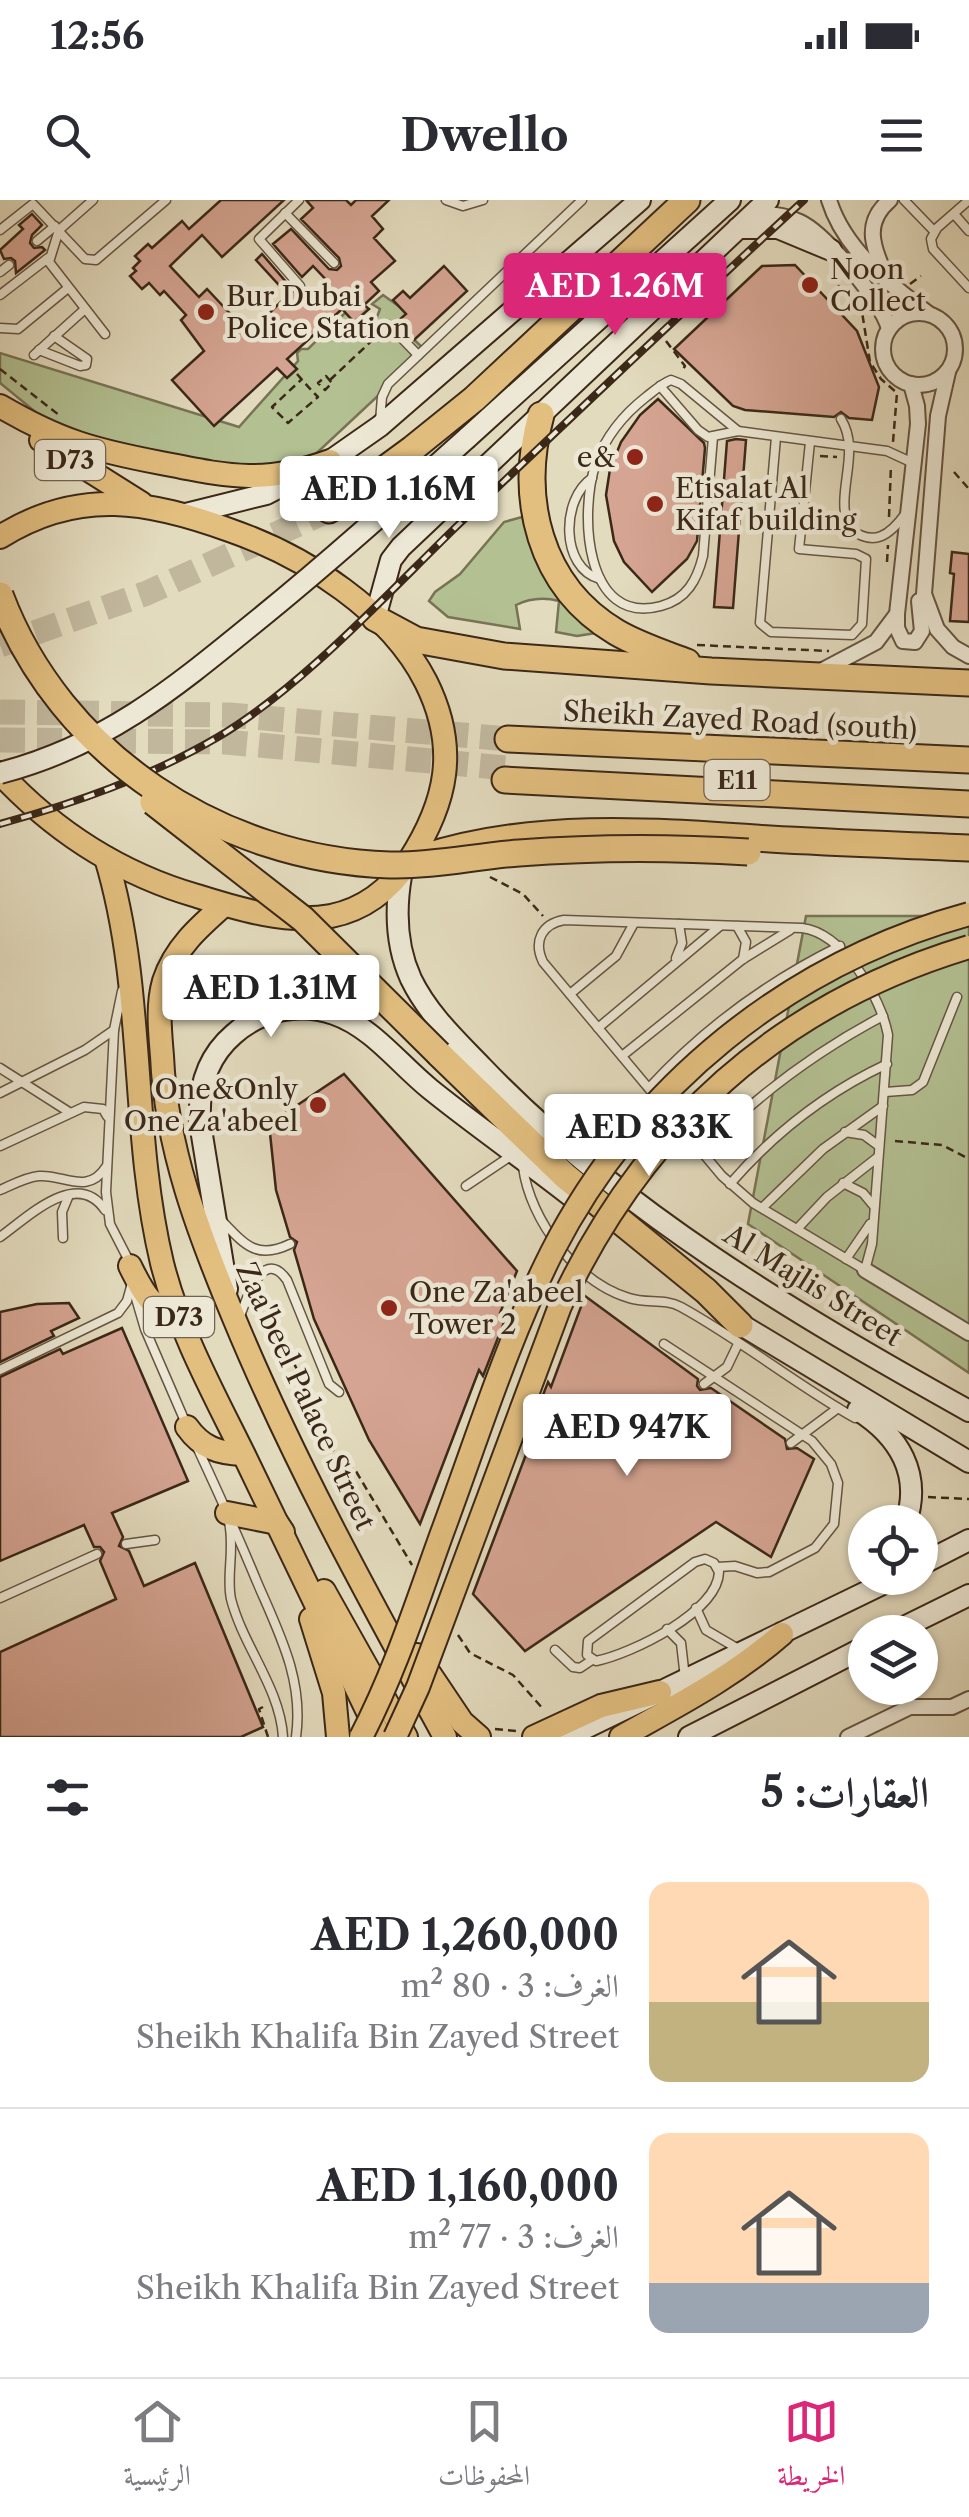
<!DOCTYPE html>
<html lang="ar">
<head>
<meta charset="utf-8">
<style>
  :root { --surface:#fff; --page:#f2f2f3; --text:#2b2b33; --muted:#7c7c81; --line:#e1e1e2; --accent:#db2777 }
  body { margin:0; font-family:"Libre Caslon Text",Amiri,serif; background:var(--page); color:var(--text); direction:rtl; height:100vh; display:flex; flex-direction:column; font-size:38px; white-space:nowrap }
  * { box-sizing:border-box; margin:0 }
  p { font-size:32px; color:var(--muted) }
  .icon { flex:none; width:55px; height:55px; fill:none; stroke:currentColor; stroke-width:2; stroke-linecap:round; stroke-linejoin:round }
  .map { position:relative; height:1537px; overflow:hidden; direction:ltr }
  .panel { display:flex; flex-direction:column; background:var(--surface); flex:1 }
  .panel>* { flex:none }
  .tools { position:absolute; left:848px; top:1305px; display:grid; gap:20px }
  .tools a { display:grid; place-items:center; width:90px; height:90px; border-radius:50%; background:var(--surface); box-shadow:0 2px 8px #0004; font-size:50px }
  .price { position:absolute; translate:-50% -85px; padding:0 22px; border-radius:10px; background:#fff; color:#222; font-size:32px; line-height:65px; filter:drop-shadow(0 2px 5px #0008) }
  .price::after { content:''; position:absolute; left:50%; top:60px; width:30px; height:22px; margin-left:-15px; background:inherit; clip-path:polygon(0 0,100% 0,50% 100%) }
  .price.on { background:var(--accent); color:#fff }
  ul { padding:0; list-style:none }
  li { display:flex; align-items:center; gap:30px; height:250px; padding:0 40px }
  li+li { border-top:2px solid var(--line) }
  li span { display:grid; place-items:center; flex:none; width:280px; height:200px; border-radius:20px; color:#555 }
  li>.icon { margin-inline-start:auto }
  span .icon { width:120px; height:120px; fill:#fffc; stroke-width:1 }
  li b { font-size:42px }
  h2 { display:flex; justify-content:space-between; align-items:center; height:120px; padding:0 40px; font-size:42px }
  .status { display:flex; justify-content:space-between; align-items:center; height:70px; padding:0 50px; background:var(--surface); direction:ltr }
  .status svg { height:28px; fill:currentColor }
  header { display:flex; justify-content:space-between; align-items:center; height:130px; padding:0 40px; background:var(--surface); font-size:45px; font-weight:700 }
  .menu { display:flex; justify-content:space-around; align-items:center; height:140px; border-top:2px solid var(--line); background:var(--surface); font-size:28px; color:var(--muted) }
  .menu a { display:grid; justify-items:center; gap:5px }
  .menu .on { color:var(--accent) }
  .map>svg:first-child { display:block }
  .green { fill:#b3c092; stroke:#777455; stroke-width:2.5 }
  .building { fill:#d5a492; stroke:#3b2818; stroke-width:2.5 }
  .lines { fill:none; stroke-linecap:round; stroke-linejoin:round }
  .motorway-tunnel { stroke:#c1b79d; stroke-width:25; stroke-dasharray:25 12; stroke-linecap:butt }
  .service-casing { stroke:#655542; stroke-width:11 }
  .minor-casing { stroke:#655542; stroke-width:18 }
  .secondary-casing { stroke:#3b2818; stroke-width:24 }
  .primary-casing { stroke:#3b2818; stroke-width:26 }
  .motorway-casing { stroke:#3b2818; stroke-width:29 }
  .path { stroke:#3b2818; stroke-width:2.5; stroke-dasharray:8 5; stroke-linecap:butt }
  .service { stroke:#ede8d5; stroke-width:8 }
  .minor { stroke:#ede8d5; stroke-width:14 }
  .secondary { stroke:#ede8d5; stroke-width:20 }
  .primary { stroke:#e2be7f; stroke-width:22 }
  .motorway { stroke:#e2be7f; stroke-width:25 }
  .rail-casing { stroke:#3b2818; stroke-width:8 }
  .rail { stroke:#ede8d5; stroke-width:4; stroke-dasharray:11; stroke-linecap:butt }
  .secondary-bridge-casing { stroke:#3b2818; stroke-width:24; stroke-linecap:butt }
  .trunk-bridge-casing { stroke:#3b2818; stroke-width:26; stroke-linecap:butt }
  .motorway-bridge-casing { stroke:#3b2818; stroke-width:29; stroke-linecap:butt }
  .secondary-bridge { stroke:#ede8d5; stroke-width:20 }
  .trunk-bridge { stroke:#e2be7f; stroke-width:22 }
  .motorway-bridge { stroke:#e2be7f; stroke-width:25 }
  .poi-dot { fill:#8f2418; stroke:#ede8d5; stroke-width:4 }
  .labels { text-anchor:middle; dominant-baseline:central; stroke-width:9; stroke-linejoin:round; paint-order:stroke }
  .shield { fill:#ede8d5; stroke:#706251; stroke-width:2.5 }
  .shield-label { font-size:25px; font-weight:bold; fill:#3b2818 }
  .poi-label { font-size:28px; fill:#3b2818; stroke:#ede8d5; text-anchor:start }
  .street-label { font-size:28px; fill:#3b2818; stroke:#ede8d5 }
</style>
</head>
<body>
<div class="status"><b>12:56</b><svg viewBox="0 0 49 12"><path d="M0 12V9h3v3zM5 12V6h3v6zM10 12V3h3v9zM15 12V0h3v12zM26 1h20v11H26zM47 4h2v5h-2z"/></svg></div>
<header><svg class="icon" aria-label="menu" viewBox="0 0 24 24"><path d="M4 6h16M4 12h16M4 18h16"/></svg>Dwello<svg class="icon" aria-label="search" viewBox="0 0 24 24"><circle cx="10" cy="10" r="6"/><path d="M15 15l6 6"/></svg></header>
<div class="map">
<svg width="969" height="1537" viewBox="0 0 969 1537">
  <rect width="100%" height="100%" fill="#e3dbbe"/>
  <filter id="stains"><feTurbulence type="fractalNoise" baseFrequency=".002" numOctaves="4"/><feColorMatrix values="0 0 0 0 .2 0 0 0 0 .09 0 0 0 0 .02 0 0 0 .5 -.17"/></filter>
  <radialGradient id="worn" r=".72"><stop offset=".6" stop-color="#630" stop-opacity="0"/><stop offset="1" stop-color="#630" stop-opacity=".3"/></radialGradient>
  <!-- green -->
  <g class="green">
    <polygon points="383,95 414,117 403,129 426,151 306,263 234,268 102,242 44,219 0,183 0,153 239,227 298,161 297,153 301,149 308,149 346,112 362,122 377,117 380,109 372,104"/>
    <path d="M 522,317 L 534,351 L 602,432 L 577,436 L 556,432 L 559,401 C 544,397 530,398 516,405 L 520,429 L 448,417 L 429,401 L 435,392 L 460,374 L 504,322 Z"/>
    <polygon points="806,716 969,716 969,1173 748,1024"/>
  </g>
  <!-- building -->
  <g class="building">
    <polygon points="221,0 284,0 222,57 202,35 170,66 199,97 207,89 237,121 240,118 252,130 288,95 256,60 262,54 294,91 303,93 312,101 330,84 313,66 302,77 273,44 291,29 329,69 337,70 341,66 339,58 301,19 313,8 306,0 346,0 351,5 356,0 389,0 372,16 383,29 374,38 395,61 371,82 379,91 364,105 369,109 354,122 342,109 287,159 297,169 287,178 277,168 214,226 172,180 204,151 181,120 186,115 164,91 160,95 149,83 142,89 130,76 136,71 133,68 140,61 135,56 148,44 152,48 182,21 189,29"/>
    <polygon points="32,14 42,25 32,35 30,43 34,48 42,47 45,50 16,73 15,61 11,58 4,59 0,50 23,29 19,25"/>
    <polygon points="795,65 857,131 879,187 872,220 849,218 841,212 834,217 745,210 733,206 674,149 762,66"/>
    <polygon points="444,66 467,91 414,140 397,122 406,114 393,100 403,91 410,98"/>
    <polygon points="658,199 704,243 705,248 697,341 687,359 652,392 624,362 614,341 606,295 610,269 621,242 640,215"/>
    <polygon points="736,239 746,240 733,408 714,407 727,241"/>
    <polygon points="952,352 969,354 969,422 950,421 954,374 950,373"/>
    <polygon points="344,874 517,1071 500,1113 505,1120 483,1176 479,1170 420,1324 369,1240 314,1119 294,1050 297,1042 290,1037 276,990 269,924"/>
    <polygon points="585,1096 698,1179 697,1186 700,1190 711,1188 785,1239 787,1249 797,1248 814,1259 771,1357 716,1322 525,1451 473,1394 530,1244 526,1239 548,1182 551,1187"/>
    <polygon points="69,1103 79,1118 51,1131 54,1136 0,1162 0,1112 37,1104"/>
    <polygon points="122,1128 188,1281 112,1313 123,1337 119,1346 129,1351 144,1386 195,1363 263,1527 241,1537 0,1537 0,1452 116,1399 100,1361 104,1352 100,1347 94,1347 84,1325 0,1361 0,1177 60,1149 63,1154"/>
  </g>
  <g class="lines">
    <!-- motorway-tunnel -->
    <g class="motorway-tunnel">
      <polyline points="0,445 147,393 329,310"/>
      <polyline points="0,512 229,515 508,539"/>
      <polyline points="0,540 226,542 506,568"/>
    </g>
    <defs>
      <g id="service">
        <polyline points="93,0 59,30 49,62 105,134"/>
        <polyline points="299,0 259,39 300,86"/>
        <polyline points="446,0 463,6 483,0"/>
        <polyline points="904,0 934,31"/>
        <polyline points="969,0 937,28 931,39 933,49 969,88"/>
        <polyline points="285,13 334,63"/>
        <polyline points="954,14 969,31"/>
        <polyline points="0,30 33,4 85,59 96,60 166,0"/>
        <polyline points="37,41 55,26"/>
        <polyline points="0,72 9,65"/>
        <polyline points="0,95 48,58"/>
        <polyline points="389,125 418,155"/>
        <polyline points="0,128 18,129 68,88"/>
        <polyline points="39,150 80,166 86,165 87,159 54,136"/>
        <polyline points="34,155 85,109"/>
        <polyline points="660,186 698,230 708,237 738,231 887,251 913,263"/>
        <path d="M 841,219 C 862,253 834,293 849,328 C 874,348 890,335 906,313"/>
        <polyline points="380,221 382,197 388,184 582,0"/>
        <path d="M 713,237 L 703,356 C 697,380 687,399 661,406 C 584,427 579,311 596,263 C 606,236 623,215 646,197 C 654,191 661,184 671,180 L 681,184 L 738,231"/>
        <polyline points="776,237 760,423 771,432 852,435 862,424 866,359 856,354 799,349 810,242"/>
        <path d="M 592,278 C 561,299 560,368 600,379"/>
        <path d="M 564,720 L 802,728 C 843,733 881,797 888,835 L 872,1044 L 865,1070 L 753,1003 L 722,976 L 543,762 C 533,741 542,724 564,720 Z"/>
        <polyline points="737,726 746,742 743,759"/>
        <polyline points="676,758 682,743 679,724"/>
        <polyline points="122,791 114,830 106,992 110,1024 129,1061"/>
        <polyline points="570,794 616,756 634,723"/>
        <polyline points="598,828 720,726"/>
        <polyline points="622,856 743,759 790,730"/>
        <polyline points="0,868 69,912"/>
        <path d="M 649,888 C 704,828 767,782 840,746"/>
        <polyline points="885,892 912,890 923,882 957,797"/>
        <polyline points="0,893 85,850 114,830"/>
        <polyline points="845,932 864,935 879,946"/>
        <polyline points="0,946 84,907 103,909 107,916"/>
        <path d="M 702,951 C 756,896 815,852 883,816"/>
        <path d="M 523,967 C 530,1020 576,1082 629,1098 C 646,1104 665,1098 681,1107 C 741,1140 795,1184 855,1218"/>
        <polyline points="843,983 863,993 873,1005"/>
        <path d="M 730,984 C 775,932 825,893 887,864"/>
        <polyline points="466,986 512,955"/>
        <path d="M 0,990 C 12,985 26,977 39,976 C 64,974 87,996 106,967"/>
        <polyline points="762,1008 823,949 883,906"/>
        <path d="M 222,1021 C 245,1045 257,1060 290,1044"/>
        <polyline points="797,1029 827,997 878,957"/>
        <path d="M 0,1037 C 28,1017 77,968 105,1010"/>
        <polyline points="63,1038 62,1012 69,995"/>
        <polyline points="846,1059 870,1024"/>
        <polyline points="135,1095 145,1129 187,1226"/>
        <path d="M 240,1116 C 247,1098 263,1046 287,1080 L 329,1184 L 339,1192"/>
        <polyline points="664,1144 812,1241 831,1264 838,1283 834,1324 815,1348 769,1372 757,1373 735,1366 717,1367"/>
        <polyline points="0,1170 118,1113 127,1101 132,1083"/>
        <polyline points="704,1184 727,1167 738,1144"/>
        <polyline points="791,1243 838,1208"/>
        <path d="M 197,1247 C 218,1292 238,1336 257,1382 C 279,1433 304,1480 296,1537"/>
        <path d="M 229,1322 C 235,1350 226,1375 231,1399 C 243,1446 280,1488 283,1537"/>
        <polyline points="126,1344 155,1340"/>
        <path d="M 705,1359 L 714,1363 L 719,1372 C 718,1412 631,1454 596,1461 L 587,1455 L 588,1441 L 695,1362 Z"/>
        <polyline points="0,1398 97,1354"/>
        <polyline points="696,1408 706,1430 740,1450"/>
        <polyline points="667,1429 681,1443 685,1478"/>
        <polyline points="555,1450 573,1467 580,1468 592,1460"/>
      </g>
      <g id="minor">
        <path d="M 829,0 C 844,49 889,84 929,114"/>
        <path d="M 753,15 C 769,13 785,15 800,22 C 825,34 882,101 889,129"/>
        <path d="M 884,72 C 872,45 864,22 890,0"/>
        <circle cx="919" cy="149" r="36"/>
        <polyline points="948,172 938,216 924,394 937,429 953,447 969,456"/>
        <polyline points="897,414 897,428 903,441 915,442 922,431 919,401"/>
        <polyline points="821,471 876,442 897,414 918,224 917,206 911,184"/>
        <polyline points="865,1070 969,1133"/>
        <polyline points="848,1537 910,1507 952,1507 969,1499"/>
      </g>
      <g id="secondary">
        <polyline points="738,28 778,28 831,50"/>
        <polyline points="467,238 730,0"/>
        <polyline points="186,314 266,294 330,261 380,226 640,0"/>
        <polyline points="375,418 391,360 401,347 768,0"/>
        <path d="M 401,676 C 395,711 396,746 411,779 C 428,814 456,840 482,867 C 620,1011 797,1115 969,1211"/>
        <path d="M 227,1089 L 200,923 C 198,889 207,857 234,834 C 261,810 300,802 334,814 C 372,827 399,864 430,889 C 477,927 528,962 576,1000"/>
        <polyline points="730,1118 969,1262"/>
        <path d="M 858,1210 C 899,1236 922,1274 906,1322"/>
        <polyline points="920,1365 969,1340"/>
        <polyline points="894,1432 969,1395"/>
        <polyline points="567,1537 895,1378"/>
        <polyline points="689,1537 865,1447"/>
      </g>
      <g id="primary">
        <path d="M 0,206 C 60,241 93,250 161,263 C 227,276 263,285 330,261"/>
        <polyline points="41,240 141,303"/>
        <path d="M 0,337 C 79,287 150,301 232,331 C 306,357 390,411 426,482 C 459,548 447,602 409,661 C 390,689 366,709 331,716 C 288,724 238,709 197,696 C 121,674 54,631 0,573"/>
        <path d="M 106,658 C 146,790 130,929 162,1063 C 179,1131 214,1194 245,1257 C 290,1351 335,1444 380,1537"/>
        <path d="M 224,705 C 199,727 175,748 164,781 C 157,805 160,832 162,856 C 166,948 199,1034 234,1118 C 294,1263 370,1400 445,1537"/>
        <path d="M 130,1066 C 142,1090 150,1109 179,1116"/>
        <path d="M 187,1227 C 202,1248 218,1253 243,1254"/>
        <polyline points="227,1313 277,1323 283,1332"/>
        <polyline points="324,1391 406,1537"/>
        <polyline points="311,1419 334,1493 338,1537"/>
        <polyline points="417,1455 462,1522 479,1537"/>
        <polyline points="534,1537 601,1506 660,1492"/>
        <path d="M 621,1537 C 678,1505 733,1477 782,1434"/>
      </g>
      <g id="motorway">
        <path d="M 541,215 C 518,298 539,386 616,432 C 638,445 663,453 687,462"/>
        <polyline points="329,310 412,249 474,199 687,0"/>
        <polyline points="375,418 416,440 504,456 711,471 969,483"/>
        <polyline points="508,539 969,560"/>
        <polyline points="505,580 969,604"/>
        <path d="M 421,658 C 534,621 655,631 770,639 C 837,643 903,645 969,648"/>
        <polyline points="439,854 565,976 706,1091 740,1125"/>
      </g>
    </defs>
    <!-- service casing -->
    <use href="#service" class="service-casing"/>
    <!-- minor casing -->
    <use href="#minor" class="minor-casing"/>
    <!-- secondary casing -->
    <use href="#secondary" class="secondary-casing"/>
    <!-- primary casing -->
    <use href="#primary" class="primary-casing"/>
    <!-- motorway casing -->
    <use href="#motorway" class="motorway-casing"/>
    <!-- path -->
    <g class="path">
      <polyline points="839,76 834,81 862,112 870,162 881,179 897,193 893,242"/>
      <polyline points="910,84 921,76"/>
      <polyline points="666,141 685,166 682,171"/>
      <polyline points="0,169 59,215"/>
      <path d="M 297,174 C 304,182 310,189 318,197 L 288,223 L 272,207 L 302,179"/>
      <polygon points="326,176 332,183 325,190 318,183"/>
      <polyline points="330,180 381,132"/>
      <polyline points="820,256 837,257"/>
      <polyline points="954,272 969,289"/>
      <polyline points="889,317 891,265"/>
      <polyline points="887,362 888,345"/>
      <polyline points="697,445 829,451"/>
      <polyline points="490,677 523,694 543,716"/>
      <polyline points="895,941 942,945 969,959"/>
      <polyline points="293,1161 336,1256 354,1268 412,1365"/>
      <polyline points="928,1297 969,1299"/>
      <polyline points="458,1435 470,1453 513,1475 544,1510"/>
      <polyline points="263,1507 259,1509 268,1537"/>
      <polyline points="495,1529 517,1531"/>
    </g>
    <!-- service -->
    <use href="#service" class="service"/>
    <!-- minor -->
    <use href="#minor" class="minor"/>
    <!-- secondary -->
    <use href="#secondary" class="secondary"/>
    <!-- primary -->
    <use href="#primary" class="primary"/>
    <!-- motorway -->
    <use href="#motorway" class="motorway"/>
    <defs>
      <path id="rail" d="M 0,624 C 75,603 150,577 218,537 C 302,487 385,396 456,327 C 571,217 687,108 804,0"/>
    </defs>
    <!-- rail casing -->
    <use href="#rail" class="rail-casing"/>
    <!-- rail -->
    <use href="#rail" class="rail"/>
    <defs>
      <path id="secondary-bridge" d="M 0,573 C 104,546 172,490 254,423 C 327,364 397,301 467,238"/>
      <g id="trunk-bridge">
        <path d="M 361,1537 C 395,1472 417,1402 442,1333 C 477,1239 507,1141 552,1052 C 637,886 789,763 969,714"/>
        <path d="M 395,1537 L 418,1487 L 560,1106 C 643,927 779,804 969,747"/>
      </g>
      <g id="motorway-bridge">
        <path d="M 0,395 C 60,555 221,660 390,665 C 434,666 476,656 519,653 C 596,647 672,647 748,652"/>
        <polyline points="153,602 303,719 439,854"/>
      </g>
    </defs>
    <!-- secondary-bridge casing -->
    <use href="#secondary-bridge" class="secondary-bridge-casing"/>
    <!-- trunk-bridge casing -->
    <use href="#trunk-bridge" class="trunk-bridge-casing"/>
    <!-- motorway-bridge casing -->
    <use href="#motorway-bridge" class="motorway-bridge-casing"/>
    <!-- secondary-bridge -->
    <use href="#secondary-bridge" class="secondary-bridge"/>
    <!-- trunk-bridge -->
    <use href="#trunk-bridge" class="trunk-bridge"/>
    <!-- motorway-bridge -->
    <use href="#motorway-bridge" class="motorway-bridge"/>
  </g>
  <!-- markers -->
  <g class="poi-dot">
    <circle cx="810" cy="85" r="10"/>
    <circle cx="206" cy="112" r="10"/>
    <circle cx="635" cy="257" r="10"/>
    <circle cx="655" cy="304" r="10"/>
    <circle cx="318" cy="905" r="10"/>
    <circle cx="389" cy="1108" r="10"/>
  </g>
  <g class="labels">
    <!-- shield labels -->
    <g class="shield">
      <rect x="35" y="240" width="70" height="40" rx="8"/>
      <rect x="704.5" y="560" width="65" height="40" rx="8"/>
      <rect x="144" y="1097" width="70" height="40" rx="8"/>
    </g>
    <g class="shield-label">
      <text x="70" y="260">D73</text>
      <text x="737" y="580">E11</text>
      <text x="179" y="1117">D73</text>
    </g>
    <!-- poi labels -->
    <g class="poi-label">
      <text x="830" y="69">Noon<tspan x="830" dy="32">Collect</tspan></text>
      <text x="226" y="96">Bur Dubai<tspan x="226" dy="32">Police Station</tspan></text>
      <text x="615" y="257" text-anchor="end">e&amp;</text>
      <text x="675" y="288">Etisalat Al<tspan x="675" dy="32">Kifaf building</tspan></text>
      <text x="298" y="889" text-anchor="end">One&amp;Only<tspan x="298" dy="32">One Za'abeel</tspan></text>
      <text x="409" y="1092">One Za'abeel<tspan x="409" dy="32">Tower 2</tspan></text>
    </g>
    <!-- street labels -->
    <g class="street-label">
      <text transform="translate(740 520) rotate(3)">Sheikh Zayed Road (south)</text>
      <text transform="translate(813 1085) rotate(32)">Al Majlis Street</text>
      <text transform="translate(306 1196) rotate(65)">Zaa'beel Palace Street</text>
    </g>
  </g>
  <rect width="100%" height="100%" filter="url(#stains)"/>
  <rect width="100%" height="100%" fill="url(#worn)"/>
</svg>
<div class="tools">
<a><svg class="icon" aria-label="locate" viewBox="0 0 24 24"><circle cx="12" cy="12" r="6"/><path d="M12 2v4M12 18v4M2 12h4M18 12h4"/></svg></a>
<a><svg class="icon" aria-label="layers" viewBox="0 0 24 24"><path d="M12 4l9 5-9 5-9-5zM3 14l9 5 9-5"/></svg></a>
</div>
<b class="price on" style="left:615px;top:138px">AED 1.26M</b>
<b class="price" style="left:389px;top:341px">AED 1.16M</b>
<b class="price" style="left:271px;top:840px">AED 1.31M</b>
<b class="price" style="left:649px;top:979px">AED 833K</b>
<b class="price" style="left:627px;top:1279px">AED 947K</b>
</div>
<section class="panel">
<h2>العقارات: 5<svg class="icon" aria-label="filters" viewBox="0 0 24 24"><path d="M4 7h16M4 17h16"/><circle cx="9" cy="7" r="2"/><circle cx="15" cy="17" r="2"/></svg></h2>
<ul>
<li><span style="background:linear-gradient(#ffd9b3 60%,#c2b280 0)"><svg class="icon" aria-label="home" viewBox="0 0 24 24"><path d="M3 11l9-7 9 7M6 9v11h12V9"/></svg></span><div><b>AED 1,260,000</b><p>الغرف: 3 · 80 m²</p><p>Sheikh Khalifa Bin Zayed Street</p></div></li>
<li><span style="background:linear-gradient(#ffd9b3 75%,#9aa5b1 0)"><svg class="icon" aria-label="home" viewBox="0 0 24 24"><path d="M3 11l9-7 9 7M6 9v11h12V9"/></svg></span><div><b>AED 1,160,000</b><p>الغرف: 3 · 77 m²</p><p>Sheikh Khalifa Bin Zayed Street</p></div></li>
</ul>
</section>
<nav class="menu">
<a class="on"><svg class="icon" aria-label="map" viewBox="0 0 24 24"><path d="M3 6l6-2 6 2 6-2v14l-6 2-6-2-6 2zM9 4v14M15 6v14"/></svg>الخريطة</a>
<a><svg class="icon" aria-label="saved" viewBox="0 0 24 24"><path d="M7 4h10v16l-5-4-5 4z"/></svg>المحفوظات</a>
<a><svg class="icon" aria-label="home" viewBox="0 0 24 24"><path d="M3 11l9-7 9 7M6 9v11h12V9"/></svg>الرئيسية</a>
</nav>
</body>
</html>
